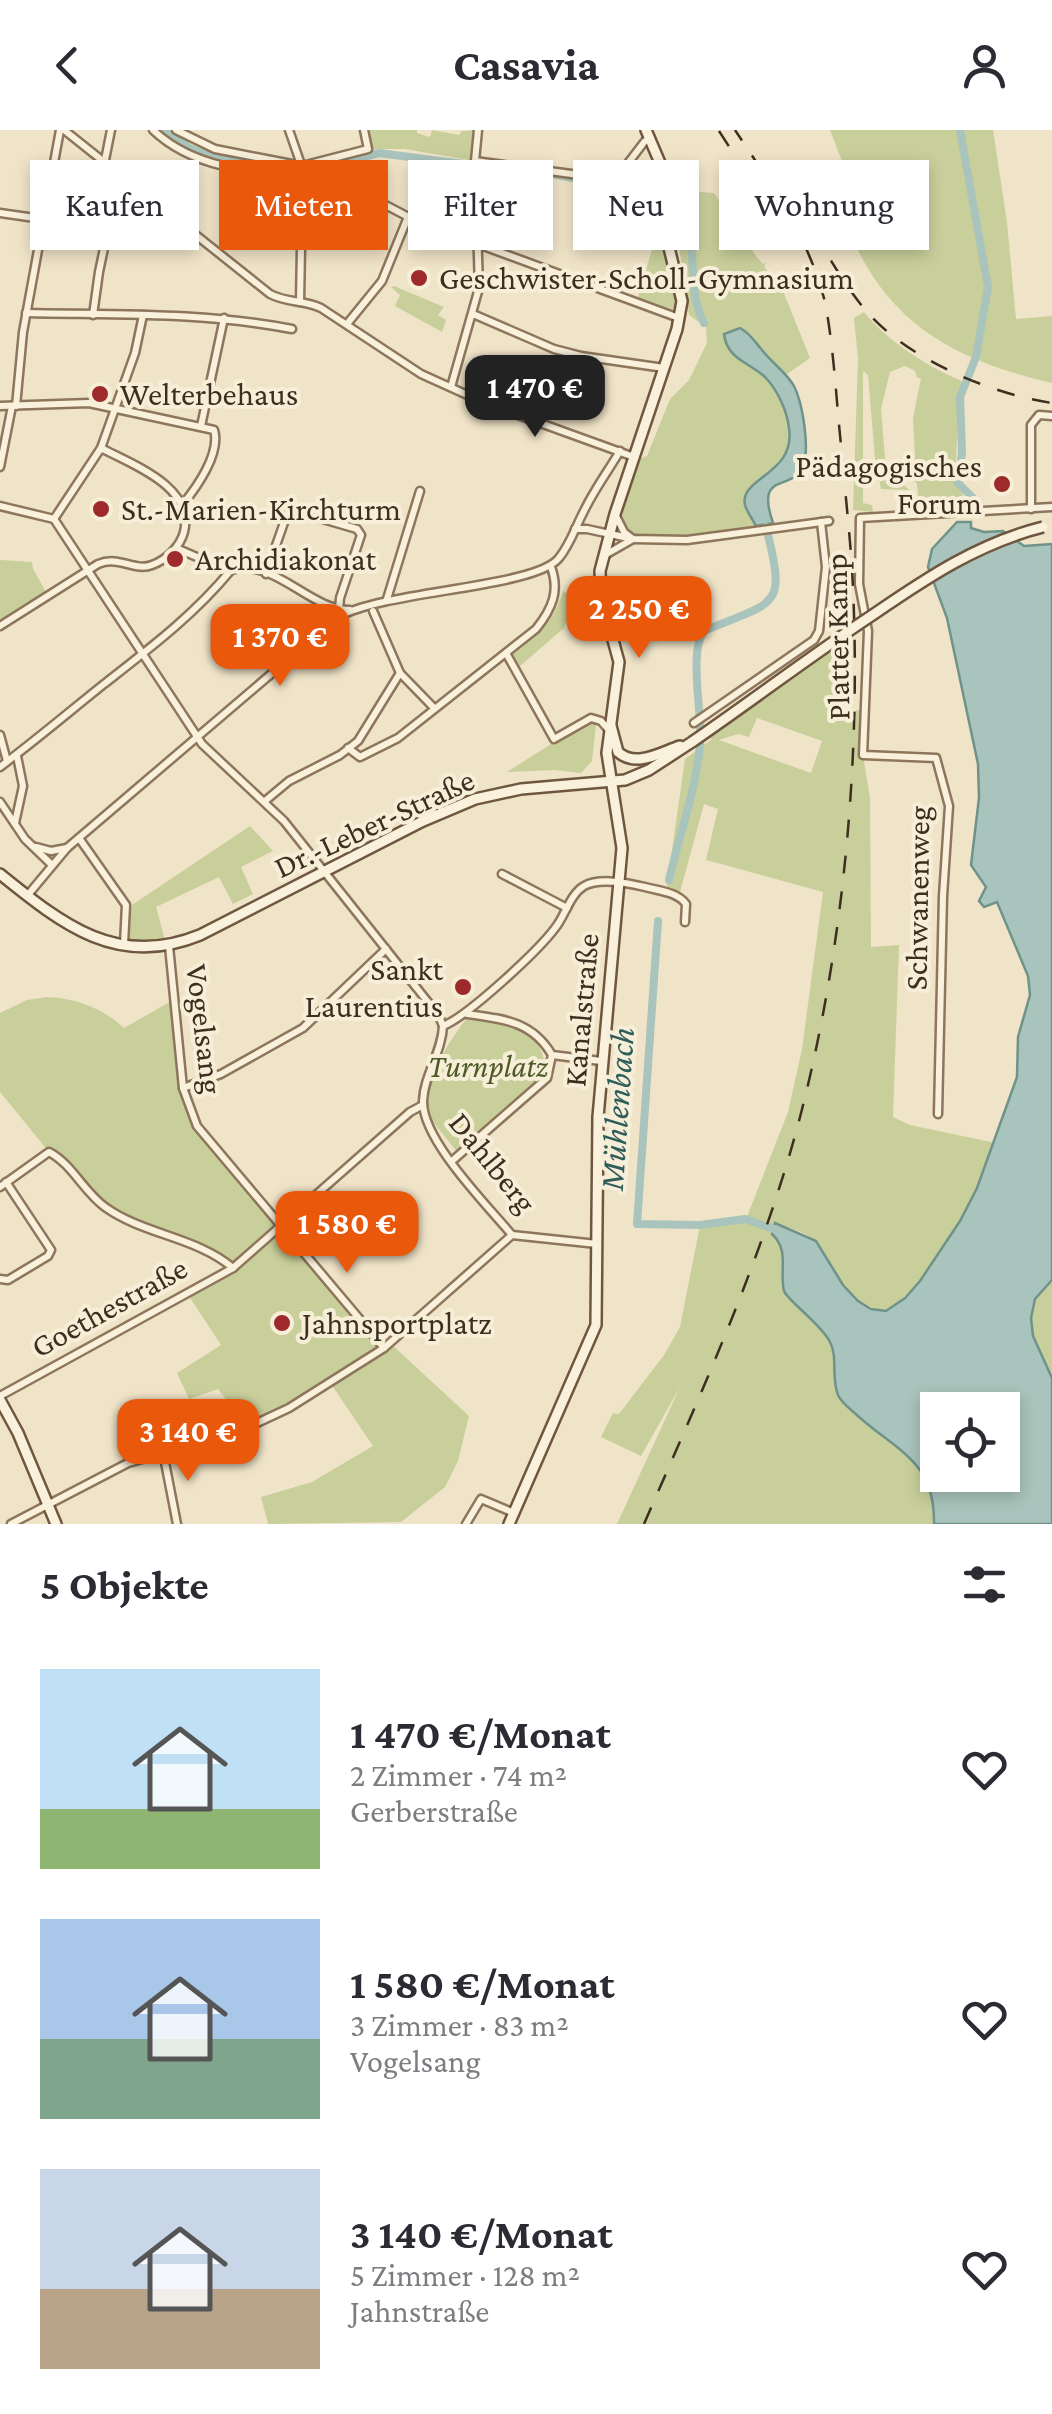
<!DOCTYPE html>
<html lang="de">
<head>
<meta charset="utf-8">
<style>
  :root { --surface:#fff; --page:#f2f2f3; --text:#2b2b33; --muted:#7c7c81; --accent:#ea580c }
  body { margin:0; font-family:"Crimson Pro",serif; background:var(--page); color:var(--text); height:100vh; display:flex; flex-direction:column; font-size:38px; white-space:nowrap }
  * { box-sizing:border-box; margin:0 }
  p { font-size:32px; color:var(--muted) }
  .icon { flex:none; width:55px; height:55px; fill:none; stroke:currentColor; stroke-width:2; stroke-linecap:round; stroke-linejoin:round }
  .map { position:relative; height:1394px; overflow:hidden }
  .side { display:flex; flex-direction:column; background:var(--surface); flex:1 }
  .side>* { flex:none }
  .guide { position:absolute; left:30px; top:30px; width:992px; height:90px; display:flex; gap:20px }
  .tools { position:absolute; left:920px; top:1262px; display:grid; gap:20px }
  .tools a { display:grid; place-items:center; width:100px; height:100px; border-radius:0px; background:var(--surface); box-shadow:0 5px 15px #0003; font-size:50px }
  .price { position:absolute; translate:-50% -85px; padding:0 22px; border-radius:20px; background:var(--accent); color:#fff; font-size:32px; line-height:65px; filter:drop-shadow(0 2px 5px #0008) }
  .price::after { content:''; position:absolute; left:50%; top:60px; width:30px; height:22px; margin-left:-15px; background:inherit; clip-path:polygon(0 0,100% 0,50% 100%) }
  .price.on { background:#222; color:#fff }
  ul { padding:0; list-style:none }
  li { display:flex; align-items:center; gap:30px; height:250px; padding:0 40px }
  li span { display:grid; place-items:center; flex:none; width:280px; height:200px; border-radius:0px; color:#555 }
  li>.icon { margin-inline-start:auto }
  span .icon { width:120px; height:120px; fill:#fffc; stroke-width:1 }
  li b { font-size:42px }
  h2 { display:flex; justify-content:space-between; align-items:center; height:120px; padding:0 40px; font-size:42px }
  .pill { padding:0 35px; border-radius:0px; background:var(--surface); box-shadow:0 5px 15px #0003; font-size:35px; line-height:90px }
  .pill.on { background:var(--accent); color:#fff }
  header { display:flex; justify-content:space-between; align-items:center; height:130px; padding:0 40px; background:var(--surface); font-size:45px; font-weight:700 }
  .map>svg:first-child { display:block }
  .green { fill:#c9cf9b; fill-rule:evenodd }
  .water { fill:#a9c4bc; stroke:#6f938a; stroke-width:2.5; fill-rule:evenodd }
  .lines { fill:none; stroke-linecap:round; stroke-linejoin:round }
  .canal { stroke:#a9c4bc; stroke-width:8 }
  .street-casing { stroke:#8d765c; stroke-width:11 }
  .secondary-casing { stroke:#6f573f; stroke-width:14 }
  .street { stroke:#faf1dc; stroke-width:6 }
  .secondary { stroke:#faf1dc; stroke-width:9 }
  .rail { stroke:#3d2e20; stroke-width:2.5; stroke-dasharray:18 18; stroke-linecap:butt }
  .secondary-bridge-casing { stroke:#6f573f; stroke-width:14; stroke-linecap:butt }
  .secondary-bridge { stroke:#faf1dc; stroke-width:9 }
  .poi-dot { fill:#9e2a2b; stroke:#f7eed8; stroke-width:4 }
  .labels { text-anchor:middle; dominant-baseline:central; stroke-width:8; stroke-linejoin:round; paint-order:stroke }
  .poi-label { font-size:32px; fill:#3d2e20; stroke:#f7eed8; text-anchor:start }
  .street-label { font-size:32px; fill:#3d2e20; stroke:#f7eed8 }
  .park-label { font-size:32px; font-style:italic; fill:#4d5a26; stroke:#f7eed8 }
  .water-label { font-size:35px; font-style:italic; fill:#2f5d5a; stroke:#f7eed8 }
</style>
</head>
<body>
<header><svg class="icon" aria-label="back" viewBox="0 0 24 24"><path d="M15 5l-7 7 7 7"/></svg>Casavia<svg class="icon" aria-label="person" viewBox="0 0 24 24"><circle cx="12" cy="8" r="4"/><path d="M4 21q1-7 8-7t8 7"/></svg></header>
<div class="map">
<svg width="1052" height="1394" viewBox="0 0 1052 1394">
  <rect width="100%" height="100%" fill="#f0e4c8"/>
  <!-- green -->
  <g class="green">
    <polygon points="364,0 417,0 417,3 430,7 432,0 459,5 462,1 478,0 475,31 405,19 368,19"/>
    <path d="M 830,0 L 993,0 L 1007,92 L 1016,189 L 1052,186 L 1052,253 C 923,223 865,172 829,43 L 845,39 Z"/>
    <path d="M 683,49 L 689,61 L 714,63 L 756,126 L 763,134 L 767,132 L 764,136 L 771,146 L 775,145 L 774,152 L 779,151 L 810,228 L 786,245 C 797,261 815,326 799,342 C 794,348 785,348 778,352 C 761,362 768,379 773,393 L 685,407 L 635,406 L 623,395 L 622,378 L 638,329 L 647,326 L 670,269 L 689,250 L 707,213 L 706,197 L 689,185 L 672,68 L 675,56 Z"/>
    <polygon points="657,102 660,103 673,148 676,176 672,179 638,168"/>
    <polygon points="394,156 444,177 438,185 446,190 442,202 395,176 400,165 391,157"/>
    <path d="M 864,182 C 887,211 928,237 962,251 C 955,284 959,318 954,351 L 961,359 L 967,377 L 919,379 L 917,354 L 908,344 L 910,333 L 915,330 L 913,288 L 921,248 L 917,248 L 915,241 L 905,236 L 890,242 L 881,279 L 886,340 L 890,337 L 894,352 L 902,356 L 903,354 L 909,360 L 881,359 L 875,329 L 868,245 L 863,241 L 863,373 L 872,375 L 873,382 L 853,380 L 858,229 L 854,188 Z"/>
    <polygon points="0,430 32,432 33,439 46,462 0,490"/>
    <path d="M 563,461 L 571,465 L 591,464 L 593,474 L 573,476 L 564,498 L 519,537 L 512,524 C 536,506 554,492 563,461 Z"/>
    <path d="M 846,503 L 844,583 L 864,579 L 863,625 L 870,668 L 871,817 L 899,815 L 893,987 L 910,995 L 996,1013 C 973,1069 937,1147 886,1181 C 862,1178 840,1159 830,1137 C 826,1126 823,1117 814,1110 C 803,1101 789,1098 776,1094 L 772,1103 C 787,1118 784,1139 783,1158 L 831,1213 L 838,1264 L 877,1303 L 917,1334 L 928,1351 L 934,1373 L 934,1394 L 617,1394 L 680,1257 L 641,1326 L 601,1307 L 613,1283 L 619,1284 L 664,1225 L 680,1197 L 700,1095 L 746,1089 L 788,982 L 802,919 L 823,762 L 706,730 L 718,679 L 704,674 L 679,766 L 666,762 L 685,629 L 712,609 L 703,605 ZM 757,588 L 822,611 L 811,643 L 719,610 L 738,604 L 749,607 Z"/>
    <polygon points="589,590 596,595 592,631 581,643 554,640 507,642"/>
    <polygon points="250,696 273,721 241,737 253,764 233,774 219,747 156,777 165,810 127,810 132,775"/>
    <path d="M 47,867 C 75,868 103,878 124,898 L 175,869 L 183,958 L 197,996 L 384,1218 L 390,1213 L 469,1286 L 458,1331 L 445,1357 L 401,1392 L 268,1394 L 261,1367 L 312,1352 L 373,1316 L 331,1254 L 242,1300 L 242,1290 L 218,1259 L 189,1269 L 177,1243 L 221,1215 L 187,1163 L 232,1138 L 220,1126 L 164,1105 L 104,1076 L 49,1022 L 0,962 L 0,883 L 27,870 Z"/>
    <path d="M 489,883 C 517,897 556,912 540,949 L 458,1023 L 425,982 C 428,943 446,916 469,885 Z"/>
    <path d="M 1052,1150 L 1052,1248 C 1043,1225 1022,1194 1035,1169 C 1038,1162 1047,1155 1052,1150 Z"/>
  </g>
  <!-- water -->
  <g class="water">
    <path d="M 740,198 C 751,204 754,211 762,220 C 772,233 786,242 794,256 C 803,274 809,315 804,334 C 795,364 754,338 773,393 L 756,396 C 753,390 747,382 745,375 C 739,347 796,345 789,298 C 787,281 778,261 766,248 C 750,232 727,230 724,204 Z"/>
    <path d="M 957,392 L 971,392 L 971,398 L 984,402 L 1003,401 L 1024,416 L 1052,414 L 1052,1150 L 1035,1169 L 1031,1188 L 1033,1206 L 1052,1248 L 1052,1394 L 934,1394 C 935,1332 900,1323 859,1287 C 852,1280 842,1274 838,1265 C 831,1248 838,1227 830,1212 C 822,1195 787,1170 784,1161 C 779,1141 790,1121 772,1104 L 775,1093 L 816,1111 L 843,1155 L 858,1171 L 871,1179 L 886,1181 L 905,1168 L 920,1151 L 960,1091 L 977,1058 L 1017,947 L 1018,907 L 1030,865 L 1028,846 L 997,772 L 984,777 L 979,771 L 986,757 L 971,735 L 979,668 L 978,634 L 947,488 L 928,437 L 932,419 ZM 938,1280 L 1002,1280 L 1002,1345 L 938,1345 Z"/>
  </g>
  <g class="lines">
    <!-- canal -->
    <g class="canal">
      <polyline points="165,0 189,18 210,26 293,40 311,40 379,23 471,35"/>
      <polyline points="960,0 988,157 976,227 960,267 962,322 958,353 979,374"/>
      <polyline points="481,36 547,43 639,61"/>
      <polyline points="657,64 660,65"/>
      <path d="M 678,73 C 702,110 684,156 704,193"/>
      <path d="M 669,750 C 679,706 696,660 700,615 C 703,585 688,522 704,501 C 777,470 787,480 766,397"/>
      <polyline points="658,791 637,1094 700,1095 745,1089 774,1099"/>
    </g>
    <defs>
      <g id="street">
        <path d="M 64,0 L 270,164 C 287,173 304,170 321,178 L 421,244 L 485,273 L 634,327"/>
        <path d="M 153,0 C 194,39 252,42 306,46"/>
        <polyline points="176,0 215,19 302,36 368,19 364,0"/>
        <polyline points="289,0 315,75 301,118 300,172"/>
        <polyline points="105,30 111,0"/>
        <polyline points="475,31 594,47 622,41 645,11 651,9"/>
        <polyline points="315,75 353,58 418,92 679,188"/>
        <polyline points="0,83 42,89"/>
        <path d="M 26,183 C 115,185 204,182 292,199"/>
        <polyline points="473,184 554,219 581,226 664,238"/>
        <polyline points="93,185 99,142 120,42"/>
        <polyline points="347,194 382,151 408,87"/>
        <polyline points="451,257 479,158 475,31 478,0"/>
        <path d="M 0,276 L 89,273 L 214,300 C 221,323 197,357 183,374"/>
        <polyline points="16,276 23,202 60,0"/>
        <polyline points="201,296 224,188"/>
        <polyline points="0,337 12,276"/>
        <polyline points="0,376 54,389"/>
        <polyline points="1031,379 1031,295 1039,285 1052,286"/>
        <polyline points="54,389 202,614 284,691 439,886 443,896"/>
        <polyline points="54,389 101,318 135,223 143,185"/>
        <polyline points="575,399 587,399 633,409 687,410 829,391"/>
        <polyline points="176,418 229,441"/>
        <polyline points="605,425 633,409 624,402 616,386"/>
        <polyline points="266,444 287,384 292,380 357,399 361,405 340,468 339,479"/>
        <polyline points="387,469 420,361"/>
        <polyline points="373,481 400,543 434,578"/>
        <path d="M 0,496 L 98,434 C 120,425 134,442 152,435 C 166,430 180,417 184,402 C 195,357 133,335 101,318"/>
        <polyline points="506,523 554,609 591,588 601,591 608,599"/>
        <polyline points="694,593 814,510 819,501 826,437 821,392"/>
        <polyline points="0,605 7,631"/>
        <path d="M 348,618 L 360,627 L 398,608 L 536,499 C 552,479 560,461 551,437"/>
        <path d="M 0,637 C 36,610 69,582 104,554 C 150,518 194,485 231,440 C 274,427 309,480 350,480"/>
        <polyline points="265,671 289,651 340,625 358,611 400,543"/>
        <polyline points="0,672 25,709 52,735"/>
        <polyline points="15,693 23,656 17,626"/>
        <polyline points="79,708 126,775 124,814"/>
        <polyline points="36,717 51,721 67,718"/>
        <polyline points="502,744 567,778"/>
        <path d="M 27,766 L 67,718 L 338,487 C 387,460 535,458 559,428 C 570,415 576,396 584,381 C 594,360 608,341 620,321"/>
        <polyline points="169,816 183,958 197,996 384,1218"/>
        <path d="M 443,896 C 468,886 542,818 558,794 C 566,782 571,764 584,756 C 600,747 628,753 645,757 C 660,761 677,762 686,774 L 685,792"/>
        <path d="M 443,896 C 442,922 424,945 423,971 C 422,1010 487,1075 512,1105 L 597,1114"/>
        <polyline points="552,925 601,931"/>
        <polyline points="183,958 221,944 303,898 386,819"/>
        <polyline points="938,984 943,766 949,676 936,628 863,625 868,501 859,454 860,388 1052,377"/>
        <path d="M 452,1031 L 547,948 L 552,925 C 532,891 503,889 467,884"/>
        <path d="M 0,1057 L 49,1022 C 72,1034 84,1062 105,1077 C 144,1105 197,1107 233,1138"/>
        <polyline points="0,1149 8,1150 48,1126 51,1120 6,1052"/>
        <polyline points="0,1266 233,1138 410,982 423,975"/>
        <polyline points="163,1322 177,1394"/>
        <polyline points="11,1394 128,1333 242,1300 289,1278 384,1218 512,1105"/>
        <polyline points="466,1394 481,1369 514,1383"/>
      </g>
      <g id="secondary">
        <path d="M 611,596 L 618,622 C 636,638 659,623 680,616"/>
        <path d="M 0,744 C 62,794 117,839 200,805 L 423,691 L 475,669 L 521,659 L 625,650 L 649,640 L 692,612"/>
        <polyline points="0,1270 18,1303 56,1394"/>
        <polyline points="509,1394 596,1195 598,987 622,718 607,623 619,532 601,466 600,441 615,384 677,199 682,171 664,97 666,47 646,0"/>
      </g>
    </defs>
    <!-- street casing -->
    <use href="#street" class="street-casing"/>
    <!-- secondary casing -->
    <use href="#secondary" class="secondary-casing"/>
    <!-- street -->
    <use href="#street" class="street"/>
    <!-- secondary -->
    <use href="#secondary" class="secondary"/>
    <!-- rail -->
    <g class="rail">
      <polyline points="719,1 793,115"/>
      <path d="M 812,100 C 830,128 846,158 868,183 C 910,230 991,264 1052,273"/>
      <path d="M 644,1394 C 701,1263 762,1130 799,991 C 843,823 861,632 853,458 C 851,411 845,363 841,315 C 836,268 834,219 825,172 C 808,106 772,56 735,0"/>
    </g>
    <defs>
      <path id="secondary-bridge" d="M 692,612 C 753,570 812,525 874,484 C 928,447 979,413 1043,397"/>
    </defs>
    <!-- secondary-bridge casing -->
    <use href="#secondary-bridge" class="secondary-bridge-casing"/>
    <!-- secondary-bridge -->
    <use href="#secondary-bridge" class="secondary-bridge"/>
  </g>
  <!-- markers -->
  <g class="poi-dot">
    <circle cx="419" cy="148" r="10"/>
    <circle cx="100" cy="264" r="10"/>
    <circle cx="1002" cy="354" r="10"/>
    <circle cx="101" cy="379" r="10"/>
    <circle cx="175" cy="429" r="10"/>
    <circle cx="463" cy="857" r="10"/>
    <circle cx="282" cy="1193" r="10"/>
  </g>
  <g class="labels">
    <!-- poi labels -->
    <g class="poi-label">
      <text x="439" y="148">Geschwister-Scholl-Gymnasium</text>
      <text x="120" y="264">Welterbehaus</text>
      <text x="982" y="336" text-anchor="end">Pädagogisches<tspan x="982" dy="37">Forum</tspan></text>
      <text x="121" y="379">St.-Marien-Kirchturm</text>
      <text x="195" y="429">Archidiakonat</text>
      <text x="443" y="839" text-anchor="end">Sankt<tspan x="443" dy="37">Laurentius</tspan></text>
      <text x="302" y="1193">Jahnsportplatz</text>
    </g>
    <!-- street labels -->
    <g class="street-label">
      <text transform="translate(837 507) rotate(-91)">Platter Kamp</text>
      <text transform="translate(374 693) rotate(-25)">Dr.-Leber-Straße</text>
      <text transform="translate(917 768) rotate(-89)">Schwanenweg</text>
      <text transform="translate(581 880) rotate(-85)">Kanalstraße</text>
      <text transform="translate(205 899) rotate(83)">Vogelsang</text>
      <text transform="translate(493 1032) rotate(51)">Dahlberg</text>
      <text transform="translate(109 1177) rotate(-29)">Goethestraße</text>
    </g>
    <!-- park labels -->
    <g class="park-label">
      <text x="488" y="936">Turnplatz</text>
    </g>
    <!-- water labels -->
    <g class="water-label">
      <text transform="translate(617 979) rotate(-86)">Mühlenbach</text>
    </g>
  </g>
</svg>
<div class="tools">
<a><svg class="icon" aria-label="locate" viewBox="0 0 24 24"><circle cx="12" cy="12" r="6"/><path d="M12 2v4M12 18v4M2 12h4M18 12h4"/></svg></a>
</div>
<b class="price on" style="left:535px;top:310px">1 470 €</b>
<b class="price" style="left:639px;top:531px">2 250 €</b>
<b class="price" style="left:280px;top:559px">1 370 €</b>
<b class="price" style="left:347px;top:1146px">1 580 €</b>
<b class="price" style="left:188px;top:1354px">3 140 €</b>
<div class="guide">
<a class="pill">Kaufen</a>
<a class="pill on">Mieten</a>
<a class="pill">Filter</a>
<a class="pill">Neu</a>
<a class="pill">Wohnung</a>
</div>
</div>
<section class="side">
<h2>5 Objekte<svg class="icon" aria-label="filters" viewBox="0 0 24 24"><path d="M4 7h16M4 17h16"/><circle cx="9" cy="7" r="2"/><circle cx="15" cy="17" r="2"/></svg></h2>
<ul>
<li><span style="background:linear-gradient(#bfe0f5 70%,#8fb573 0)"><svg class="icon" aria-label="home" viewBox="0 0 24 24"><path d="M3 11l9-7 9 7M6 9v11h12V9"/></svg></span><div><b>1 470 €/Monat</b><p>2 Zimmer · 74 m²</p><p>Gerberstraße</p></div><svg class="icon" aria-label="heart" viewBox="0 0 24 24"><path d="M12 20l-8-8c-3-5 5-10 8-4 3-6 11-1 8 4z"/></svg></li>
<li><span style="background:linear-gradient(#a9c7e8 60%,#7fa58c 0)"><svg class="icon" aria-label="home" viewBox="0 0 24 24"><path d="M3 11l9-7 9 7M6 9v11h12V9"/></svg></span><div><b>1 580 €/Monat</b><p>3 Zimmer · 83 m²</p><p>Vogelsang</p></div><svg class="icon" aria-label="heart" viewBox="0 0 24 24"><path d="M12 20l-8-8c-3-5 5-10 8-4 3-6 11-1 8 4z"/></svg></li>
<li><span style="background:linear-gradient(#c9d6e8 60%,#b9a48a 0)"><svg class="icon" aria-label="home" viewBox="0 0 24 24"><path d="M3 11l9-7 9 7M6 9v11h12V9"/></svg></span><div><b>3 140 €/Monat</b><p>5 Zimmer · 128 m²</p><p>Jahnstraße</p></div><svg class="icon" aria-label="heart" viewBox="0 0 24 24"><path d="M12 20l-8-8c-3-5 5-10 8-4 3-6 11-1 8 4z"/></svg></li>
</ul>
</section>
</body>
</html>
